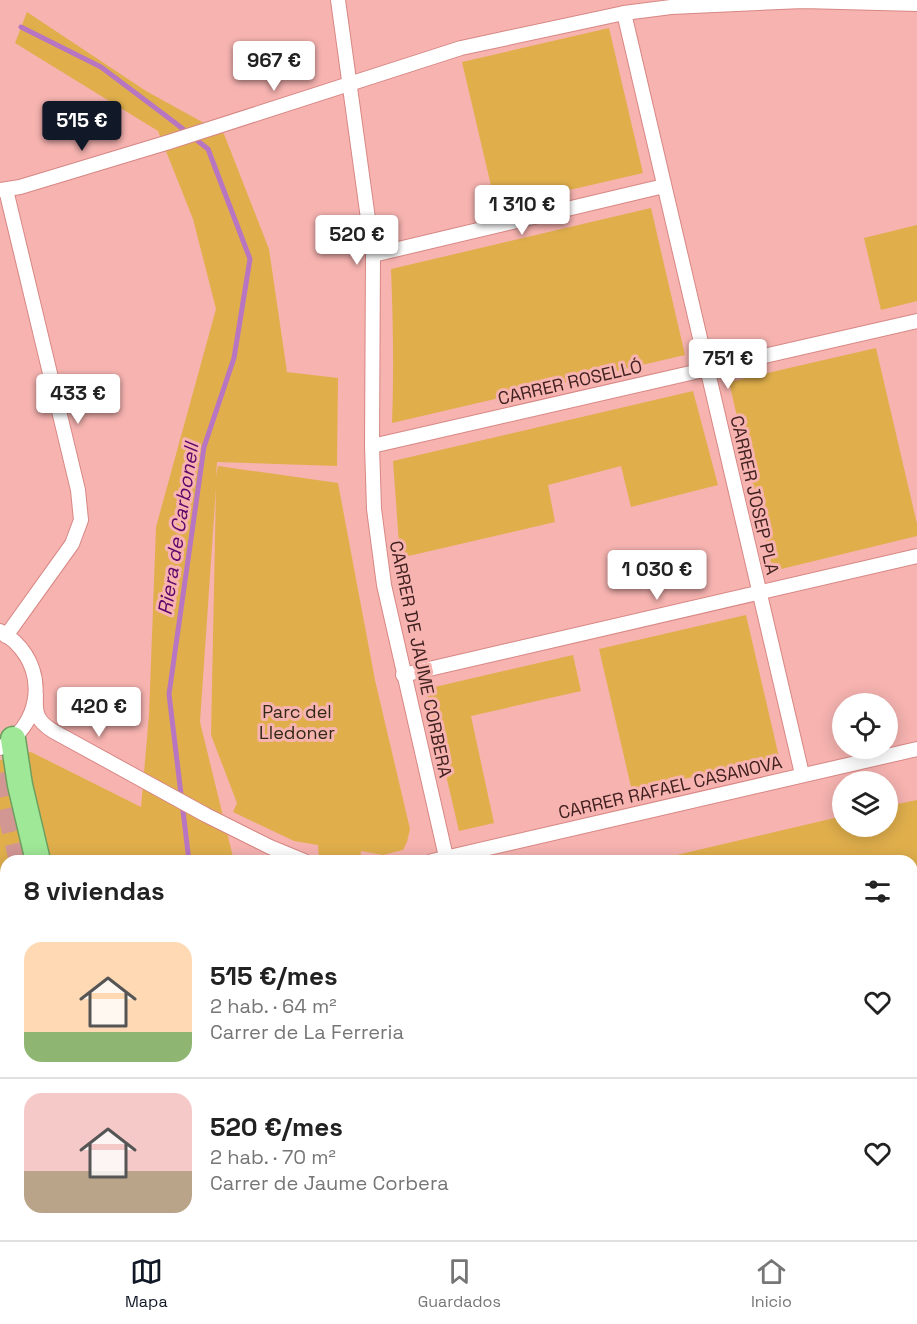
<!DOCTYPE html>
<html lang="es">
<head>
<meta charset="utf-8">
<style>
  :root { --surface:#fff; --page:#f6f6f6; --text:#222; --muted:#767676; --line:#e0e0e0; --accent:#111827 }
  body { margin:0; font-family:"Space Grotesk",sans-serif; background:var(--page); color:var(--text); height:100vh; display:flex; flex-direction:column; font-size:22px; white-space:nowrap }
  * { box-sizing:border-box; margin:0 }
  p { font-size:20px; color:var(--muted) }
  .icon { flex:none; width:33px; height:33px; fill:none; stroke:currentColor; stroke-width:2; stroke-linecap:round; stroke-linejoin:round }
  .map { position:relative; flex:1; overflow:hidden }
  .drawer { position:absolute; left:0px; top:855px; width:918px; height:386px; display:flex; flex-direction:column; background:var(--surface); border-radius:18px 18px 0 0; box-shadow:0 3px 15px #0003 }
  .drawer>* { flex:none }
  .tools { position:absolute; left:832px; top:693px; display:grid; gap:12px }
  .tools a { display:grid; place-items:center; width:66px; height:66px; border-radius:50%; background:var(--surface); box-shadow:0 3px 15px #0003; font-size:30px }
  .price { position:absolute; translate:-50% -51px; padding:0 14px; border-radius:6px; background:#fff; color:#222; font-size:20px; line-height:39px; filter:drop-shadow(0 2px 3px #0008) }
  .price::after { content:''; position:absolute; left:50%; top:36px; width:18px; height:14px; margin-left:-9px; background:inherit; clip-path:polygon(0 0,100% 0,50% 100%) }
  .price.on { background:var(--accent); color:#fff }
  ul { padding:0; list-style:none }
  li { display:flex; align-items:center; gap:18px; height:150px; padding:0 24px }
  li+li { border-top:2px solid var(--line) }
  li span { display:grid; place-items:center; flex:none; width:168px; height:120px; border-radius:18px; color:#555 }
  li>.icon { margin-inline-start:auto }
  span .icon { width:72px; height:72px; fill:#fffc; stroke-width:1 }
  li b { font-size:26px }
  h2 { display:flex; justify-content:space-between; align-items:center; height:72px; padding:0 24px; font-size:26px }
  .dock { display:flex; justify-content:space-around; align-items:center; height:84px; border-top:2px solid var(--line); background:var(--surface); font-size:16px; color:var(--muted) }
  .dock a { display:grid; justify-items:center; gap:3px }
  .dock .on { color:var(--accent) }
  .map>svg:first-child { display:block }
  .green { fill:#e0af4c }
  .water { fill:#b876c2 }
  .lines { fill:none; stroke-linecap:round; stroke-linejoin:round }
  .stream { stroke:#b876c2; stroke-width:5 }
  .trunk-tunnel { stroke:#d29693; stroke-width:24; stroke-dasharray:24 12; stroke-linecap:butt }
  .minor-casing { stroke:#d78784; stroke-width:16 }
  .trunk-casing { stroke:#6e9e5e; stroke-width:27 }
  .minor { stroke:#fff; stroke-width:14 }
  .trunk { stroke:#9fe898; stroke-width:24 }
  .labels { text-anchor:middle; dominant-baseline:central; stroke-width:6; stroke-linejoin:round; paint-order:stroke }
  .street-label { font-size:18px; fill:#412120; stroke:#f6b3b0 }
  .park-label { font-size:18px; fill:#312816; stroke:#f6b3b0 }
  .water-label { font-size:20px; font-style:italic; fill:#5f066b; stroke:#f6b3b0 }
</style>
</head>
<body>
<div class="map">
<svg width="917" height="1240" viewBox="0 0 917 1240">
  <rect width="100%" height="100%" fill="#f6b3b0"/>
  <!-- green -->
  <g class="green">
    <polygon points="27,12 146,91 224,134 269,249 287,372 338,378 337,466 217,462 216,477 218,466 338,483 375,680 410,829 407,842 403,850 383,855 361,851 360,861 319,861 318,845 294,841 233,812 237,803 211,735 216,488 200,722 234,861 6,861 6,1234 556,1235 548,1240 0,1240 0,760 31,752 141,807 149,715 156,527 216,309 193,219 158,131 15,43"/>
    <polygon points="609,28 643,173 496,207 462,62"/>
    <path d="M 651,208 L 685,355 L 392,423 C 394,372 393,320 391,269 Z"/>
    <polygon points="917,225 917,301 881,310 864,238"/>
    <polygon points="876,348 917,524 917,536 773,571 729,382"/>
    <polygon points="693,391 718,485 631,507 621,466 548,485 555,522 400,558 393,461"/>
    <polygon points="746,615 779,757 632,791 599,649"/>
    <polygon points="573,655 581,691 471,716 494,823 459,831 426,689"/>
    <polygon points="917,800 917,1025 912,1027 912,861 651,861 843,816 843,826 888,826 888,806"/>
    <polygon points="917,1033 917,1096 912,1097 912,1034"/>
    <polygon points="917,1140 917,1203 912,1205 912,1142"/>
    <polygon points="605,1234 822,1235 805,1240 595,1240"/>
  </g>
  <!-- water -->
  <polygon class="water" points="556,1235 556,1234 605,1235 595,1240 548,1240"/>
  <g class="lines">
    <!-- stream -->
    <polyline class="stream" points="21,27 101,67 174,122 208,149 250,259 234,358 204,447 169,694 189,861"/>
    <!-- trunk-tunnel -->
    <polyline class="trunk-tunnel" points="0,773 21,861"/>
    <defs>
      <g id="minor">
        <polyline points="338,0 373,255 372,446 374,509 384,585 446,857"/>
        <polyline points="624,13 802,774"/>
        <polyline points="0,190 20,187 169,142 461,48 624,13 671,7 803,1 917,4"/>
        <polyline points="6,190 78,490 81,520 72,544 6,636"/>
        <polyline points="373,255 664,186"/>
        <polyline points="372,446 917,321"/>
        <path d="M 0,631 C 5,635 11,638 15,642 C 49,675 39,726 0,748"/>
        <polyline points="403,675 917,556"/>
        <path d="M 36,695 C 35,714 37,721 53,731 L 206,815 L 270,847 L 304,861"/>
        <polyline points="432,861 917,749"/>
      </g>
      <g id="trunk">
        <polyline points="13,739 20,785 38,861"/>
        <polyline points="0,900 6,924"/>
        <polyline points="98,1234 100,1240"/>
        <polyline points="125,1234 126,1240"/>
      </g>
    </defs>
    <!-- minor casing -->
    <use href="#minor" class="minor-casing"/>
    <!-- trunk casing -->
    <use href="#trunk" class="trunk-casing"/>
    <!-- minor -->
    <use href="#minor" class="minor"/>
    <!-- trunk -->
    <use href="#trunk" class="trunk"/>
  </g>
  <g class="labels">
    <!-- street labels -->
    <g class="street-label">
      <text transform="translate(570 382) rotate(-13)">CARRER ROSELLÓ</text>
      <text transform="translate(755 495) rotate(77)">CARRER JOSEP PLA</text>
      <text transform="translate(421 659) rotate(78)">CARRER DE JAUME CORBERA</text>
      <text transform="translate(670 787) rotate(-13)">CARRER RAFAEL CASANOVA</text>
    </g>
    <!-- park labels -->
    <g class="park-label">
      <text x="297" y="711">Parc del<tspan x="297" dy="21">Lledoner</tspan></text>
    </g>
    <!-- water labels -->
    <g class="water-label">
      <text transform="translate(178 529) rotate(-81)">Riera de Carbonell</text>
    </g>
  </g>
</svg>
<div class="tools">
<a><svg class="icon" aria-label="locate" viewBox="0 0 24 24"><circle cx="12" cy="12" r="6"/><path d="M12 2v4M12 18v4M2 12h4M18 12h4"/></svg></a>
<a><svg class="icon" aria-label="layers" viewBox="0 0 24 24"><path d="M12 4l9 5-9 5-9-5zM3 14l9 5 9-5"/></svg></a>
</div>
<b class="price" style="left:274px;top:92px">967 €</b>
<b class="price on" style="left:82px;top:152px">515 €</b>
<b class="price" style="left:522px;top:236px">1 310 €</b>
<b class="price" style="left:357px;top:266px">520 €</b>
<b class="price" style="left:728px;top:390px">751 €</b>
<b class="price" style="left:78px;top:425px">433 €</b>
<b class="price" style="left:657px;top:601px">1 030 €</b>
<b class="price" style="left:99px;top:738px">420 €</b>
<section class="drawer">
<h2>8 viviendas<svg class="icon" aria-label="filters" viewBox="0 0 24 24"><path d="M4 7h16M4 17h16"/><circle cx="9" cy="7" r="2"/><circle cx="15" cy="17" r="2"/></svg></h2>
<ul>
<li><span style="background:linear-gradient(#ffd9b3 75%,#8fb573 0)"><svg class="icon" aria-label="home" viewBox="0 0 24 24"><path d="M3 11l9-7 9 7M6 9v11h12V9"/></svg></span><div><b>515 €/mes</b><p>2 hab. · 64 m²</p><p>Carrer de La Ferreria</p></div><svg class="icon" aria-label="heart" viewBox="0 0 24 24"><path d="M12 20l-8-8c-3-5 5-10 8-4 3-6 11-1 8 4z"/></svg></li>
<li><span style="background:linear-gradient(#f6c9c9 65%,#b9a48a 0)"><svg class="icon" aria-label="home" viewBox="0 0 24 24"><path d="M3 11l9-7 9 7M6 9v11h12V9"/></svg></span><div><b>520 €/mes</b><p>2 hab. · 70 m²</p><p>Carrer de Jaume Corbera</p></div><svg class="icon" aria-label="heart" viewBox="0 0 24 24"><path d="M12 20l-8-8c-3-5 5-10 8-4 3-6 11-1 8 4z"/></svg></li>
</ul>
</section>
</div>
<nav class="dock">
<a class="on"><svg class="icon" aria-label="map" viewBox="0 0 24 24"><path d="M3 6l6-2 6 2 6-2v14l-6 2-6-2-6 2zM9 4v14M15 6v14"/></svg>Mapa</a>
<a><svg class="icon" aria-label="saved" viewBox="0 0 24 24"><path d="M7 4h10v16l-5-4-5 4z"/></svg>Guardados</a>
<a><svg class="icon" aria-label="home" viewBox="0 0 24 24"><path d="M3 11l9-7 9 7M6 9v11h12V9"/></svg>Inicio</a>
</nav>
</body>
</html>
